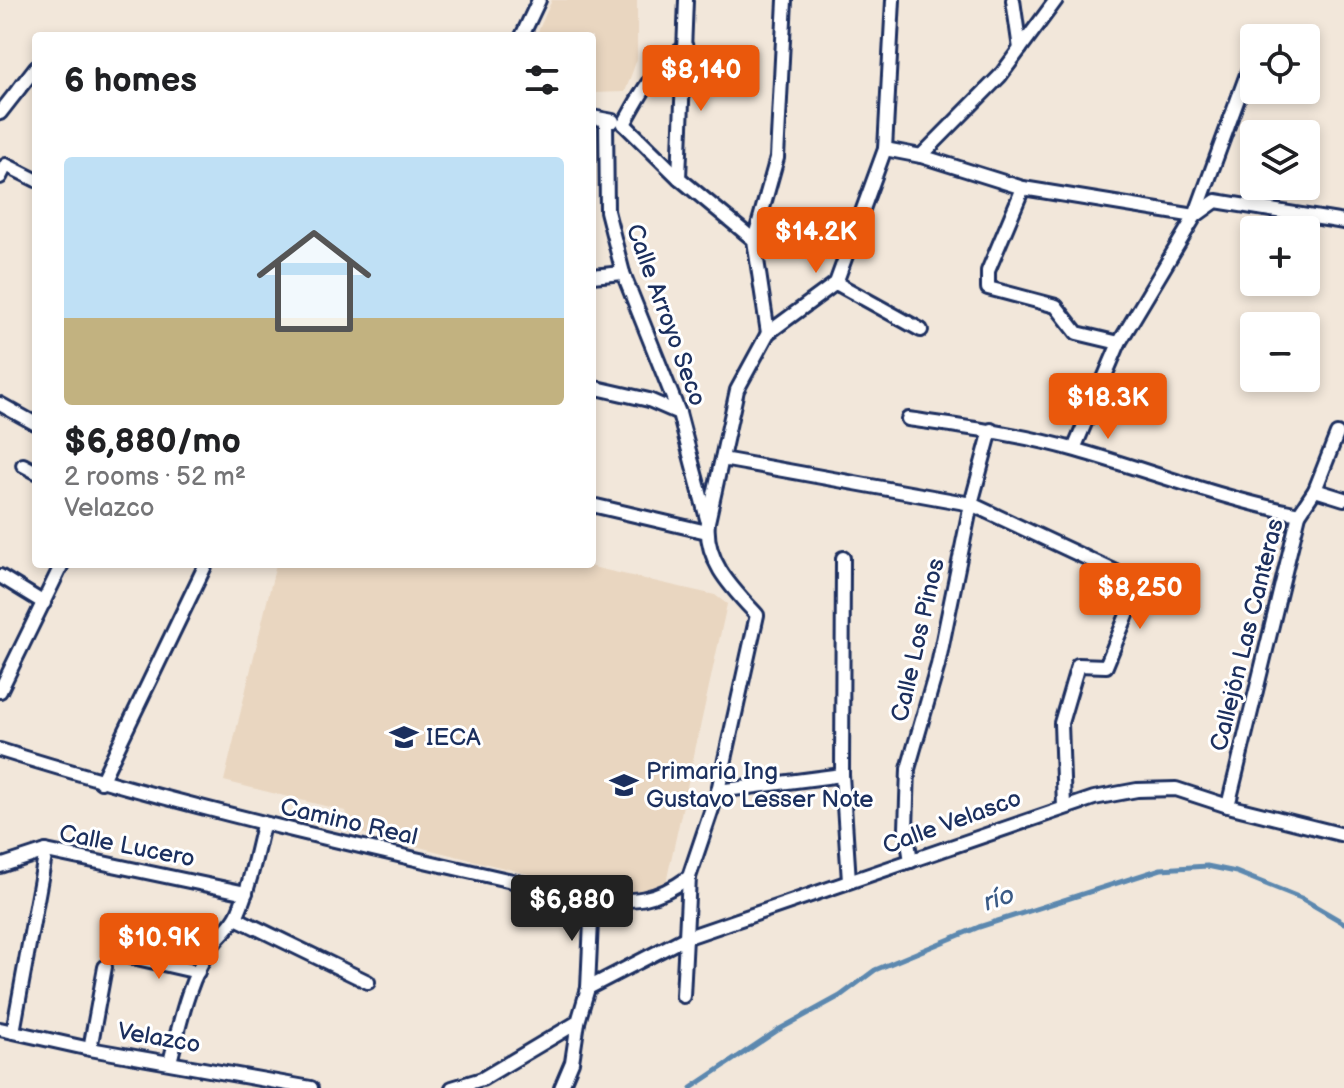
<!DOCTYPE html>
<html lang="en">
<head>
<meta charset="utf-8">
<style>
  :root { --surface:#fff; --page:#f2f2f2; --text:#202124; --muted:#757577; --accent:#ea580c }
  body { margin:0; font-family:"Balsamiq Sans",sans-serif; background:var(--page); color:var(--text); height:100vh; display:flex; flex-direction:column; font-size:30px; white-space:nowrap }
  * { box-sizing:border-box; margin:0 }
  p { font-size:26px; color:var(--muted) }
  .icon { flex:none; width:44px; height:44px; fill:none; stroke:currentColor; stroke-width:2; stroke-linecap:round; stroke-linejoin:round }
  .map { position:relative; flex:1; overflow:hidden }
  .drawer { position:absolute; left:32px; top:32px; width:564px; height:536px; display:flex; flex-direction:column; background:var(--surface); border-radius:8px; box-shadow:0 4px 12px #0003 }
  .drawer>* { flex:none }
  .buttons { position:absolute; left:1240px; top:24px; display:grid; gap:16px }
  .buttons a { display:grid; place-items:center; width:80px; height:80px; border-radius:8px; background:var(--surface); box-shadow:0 4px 12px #0003; font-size:40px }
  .price { position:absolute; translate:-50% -68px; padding:0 18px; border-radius:8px; background:var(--accent); color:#fff; font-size:26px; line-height:52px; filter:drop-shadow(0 2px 4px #0008) }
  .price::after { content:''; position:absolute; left:50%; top:48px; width:24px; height:18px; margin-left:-12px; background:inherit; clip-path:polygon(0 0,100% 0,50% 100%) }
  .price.current { background:#222; color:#fff }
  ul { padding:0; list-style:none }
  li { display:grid; align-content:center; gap:16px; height:424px; padding:0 32px }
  li span { display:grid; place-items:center; height:248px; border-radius:8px; color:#555 }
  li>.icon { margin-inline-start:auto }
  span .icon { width:144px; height:144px; fill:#fffc; stroke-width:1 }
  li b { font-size:34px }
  h2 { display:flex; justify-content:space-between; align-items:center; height:96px; padding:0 32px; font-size:34px }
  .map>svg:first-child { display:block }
  .built { fill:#e9d6c0 }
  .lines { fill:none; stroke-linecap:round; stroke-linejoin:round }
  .stream { stroke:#5b88af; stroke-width:5 }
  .minor-casing { stroke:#1b2f5e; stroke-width:18 }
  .minor { stroke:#fff; stroke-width:12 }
  .labels { text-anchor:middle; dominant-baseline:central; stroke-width:6; stroke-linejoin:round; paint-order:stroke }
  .street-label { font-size:24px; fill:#1b2f5e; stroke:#fff }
  .poi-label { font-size:24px; fill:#1b2f5e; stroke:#fff; text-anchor:start }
  .water-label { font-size:26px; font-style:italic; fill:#3b5b86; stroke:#fff }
</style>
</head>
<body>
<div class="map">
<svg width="1344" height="1088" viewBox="0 0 1344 1088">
  <rect width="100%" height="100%" fill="#f2e7da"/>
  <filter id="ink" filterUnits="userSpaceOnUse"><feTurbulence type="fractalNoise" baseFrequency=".0125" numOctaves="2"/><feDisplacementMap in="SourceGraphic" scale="16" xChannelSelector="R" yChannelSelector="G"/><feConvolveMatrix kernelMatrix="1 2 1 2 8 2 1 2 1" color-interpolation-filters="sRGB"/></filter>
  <g filter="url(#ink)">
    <!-- built -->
    <g class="built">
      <polygon points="552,0 637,0 637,59 625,92 592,93 592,36 536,36"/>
      <polygon points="276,564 579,564 715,595 727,604 666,883 639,894 617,896 350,830 345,811 224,781"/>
    </g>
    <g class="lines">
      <!-- stream -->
      <polyline class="stream" points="691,1088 778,1030 840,996 875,970 979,927 1161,869 1207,866 1236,872 1301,898 1344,923"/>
      <defs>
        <g id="minor">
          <polyline points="1013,0 1020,49"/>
          <polyline points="522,36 539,0"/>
          <polyline points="0,113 36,67"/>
          <polyline points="592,117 613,121"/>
          <polyline points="606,120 607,211 623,273 679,413 707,519"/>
          <polyline points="624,124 679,178 754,240 768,333"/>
          <path d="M 624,124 C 641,94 655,64 686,47"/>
          <polyline points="885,149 921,156 1023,188 1195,216 1216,201 1344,222"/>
          <polyline points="921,156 1000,76 1056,0"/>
          <polyline points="0,177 6,165 36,180"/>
          <polyline points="679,178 686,0"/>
          <polyline points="1023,188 988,271 988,288 1056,306 1077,333 1119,343"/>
          <polyline points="754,240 777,158 785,0"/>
          <polyline points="592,276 623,273"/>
          <polyline points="836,283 921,330"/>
          <polyline points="592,387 649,400 679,413"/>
          <polyline points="0,404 36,424"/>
          <path d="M 908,419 C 964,427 1021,434 1076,450 C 1150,471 1223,499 1299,514"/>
          <polyline points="1074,449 1119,343 1195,216 1251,63"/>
          <polyline points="722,459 971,504 1140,583 1106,666 1078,665 1061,723 1064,807"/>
          <polyline points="23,465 36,472"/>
          <polyline points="1315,490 1344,499"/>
          <polyline points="592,505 707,532"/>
          <polyline points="843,558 842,775 849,881"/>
          <polyline points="0,576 44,603"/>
          <polyline points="0,691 62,564"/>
          <path d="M 0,750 C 195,811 393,854 592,899 C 633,902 655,902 689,877"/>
          <polyline points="101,782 206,564"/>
          <polyline points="718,791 842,775"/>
          <polyline points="1228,806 1299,514 1315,490 1337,434"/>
          <polyline points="911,861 906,829 908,769 938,665 971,504 991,430"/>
          <polyline points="0,866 46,851 246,893"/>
          <polyline points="236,918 368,982"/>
          <polyline points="128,956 198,972"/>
          <polyline points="588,988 685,938 1094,798 1137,790 1176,789 1228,806 1344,835"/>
          <path d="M 683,996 L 689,877 L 718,791 L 757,615 C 733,589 704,561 708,522 L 737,390 L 768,333 L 836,283 L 885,149 L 893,0"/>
          <polyline points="0,1029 90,1049 311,1088"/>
          <polyline points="13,1032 46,851"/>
          <polyline points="90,1049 105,967"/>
          <path d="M 170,1062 C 180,1023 188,981 211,947 C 219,935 232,926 238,913 C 250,885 256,854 263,825"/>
          <polyline points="452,1088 482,1079 578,1022"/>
          <polyline points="561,1088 572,1062 578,1022 588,988 592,899"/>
        </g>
      </defs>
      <!-- minor casing -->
      <use href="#minor" class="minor-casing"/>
      <!-- minor -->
      <use href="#minor" class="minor"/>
    </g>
  </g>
  <!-- icons -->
  <defs>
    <symbol id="university-bare" viewBox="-9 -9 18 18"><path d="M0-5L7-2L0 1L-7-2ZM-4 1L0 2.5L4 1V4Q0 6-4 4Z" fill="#1b2f5e" stroke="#fff" stroke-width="2.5" paint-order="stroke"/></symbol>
    <symbol id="school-bare" viewBox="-9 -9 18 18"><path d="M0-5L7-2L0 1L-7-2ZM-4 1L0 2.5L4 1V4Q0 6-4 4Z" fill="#1b2f5e" stroke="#fff" stroke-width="2.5" paint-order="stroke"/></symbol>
  </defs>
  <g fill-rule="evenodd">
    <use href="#university-bare" x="384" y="717" width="40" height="40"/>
    <use href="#school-bare" x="604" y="765" width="40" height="40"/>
  </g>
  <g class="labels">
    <!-- street labels -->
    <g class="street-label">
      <text transform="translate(666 315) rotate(70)">Calle Arroyo Seco</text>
      <text transform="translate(1247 635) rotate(-76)">Callejón Las Canteras</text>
      <text transform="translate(918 640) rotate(-77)">Calle Los Pinos</text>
      <text transform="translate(349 822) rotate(13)">Camino Real</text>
      <text transform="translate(952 822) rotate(-20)">Calle Velasco</text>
      <text transform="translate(127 846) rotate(11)">Calle Lucero</text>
      <text transform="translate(159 1038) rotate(10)">Velazco</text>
    </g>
    <!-- poi labels -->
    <g class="poi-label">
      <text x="426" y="737">IECA</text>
      <text x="646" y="771">Primaria Ing<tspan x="646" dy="28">Gustavo Lesser Note</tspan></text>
    </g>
    <!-- water labels -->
    <g class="water-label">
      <text transform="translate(999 899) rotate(-18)">río</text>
    </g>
  </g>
</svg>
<div class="buttons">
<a><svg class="icon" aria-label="locate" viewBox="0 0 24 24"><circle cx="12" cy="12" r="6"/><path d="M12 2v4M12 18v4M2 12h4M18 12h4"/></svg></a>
<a><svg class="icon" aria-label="layers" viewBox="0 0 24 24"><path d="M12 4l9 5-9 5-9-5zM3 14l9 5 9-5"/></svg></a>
<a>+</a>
<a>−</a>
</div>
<b class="price" style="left:701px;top:113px">$8,140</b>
<b class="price" style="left:816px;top:275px">$14.2K</b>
<b class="price" style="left:1108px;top:441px">$18.3K</b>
<b class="price" style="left:1140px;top:631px">$8,250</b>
<b class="price current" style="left:572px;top:943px">$6,880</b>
<b class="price" style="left:159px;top:981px">$10.9K</b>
<section class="drawer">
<h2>6 homes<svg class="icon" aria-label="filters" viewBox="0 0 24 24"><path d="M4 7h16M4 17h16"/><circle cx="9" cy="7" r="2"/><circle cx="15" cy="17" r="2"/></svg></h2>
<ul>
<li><span style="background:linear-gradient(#bfe0f5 65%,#c2b280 0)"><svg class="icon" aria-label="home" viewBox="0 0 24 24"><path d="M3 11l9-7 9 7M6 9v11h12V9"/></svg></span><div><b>$6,880/mo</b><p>2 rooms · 52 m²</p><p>Velazco</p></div></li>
</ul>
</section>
</div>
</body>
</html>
